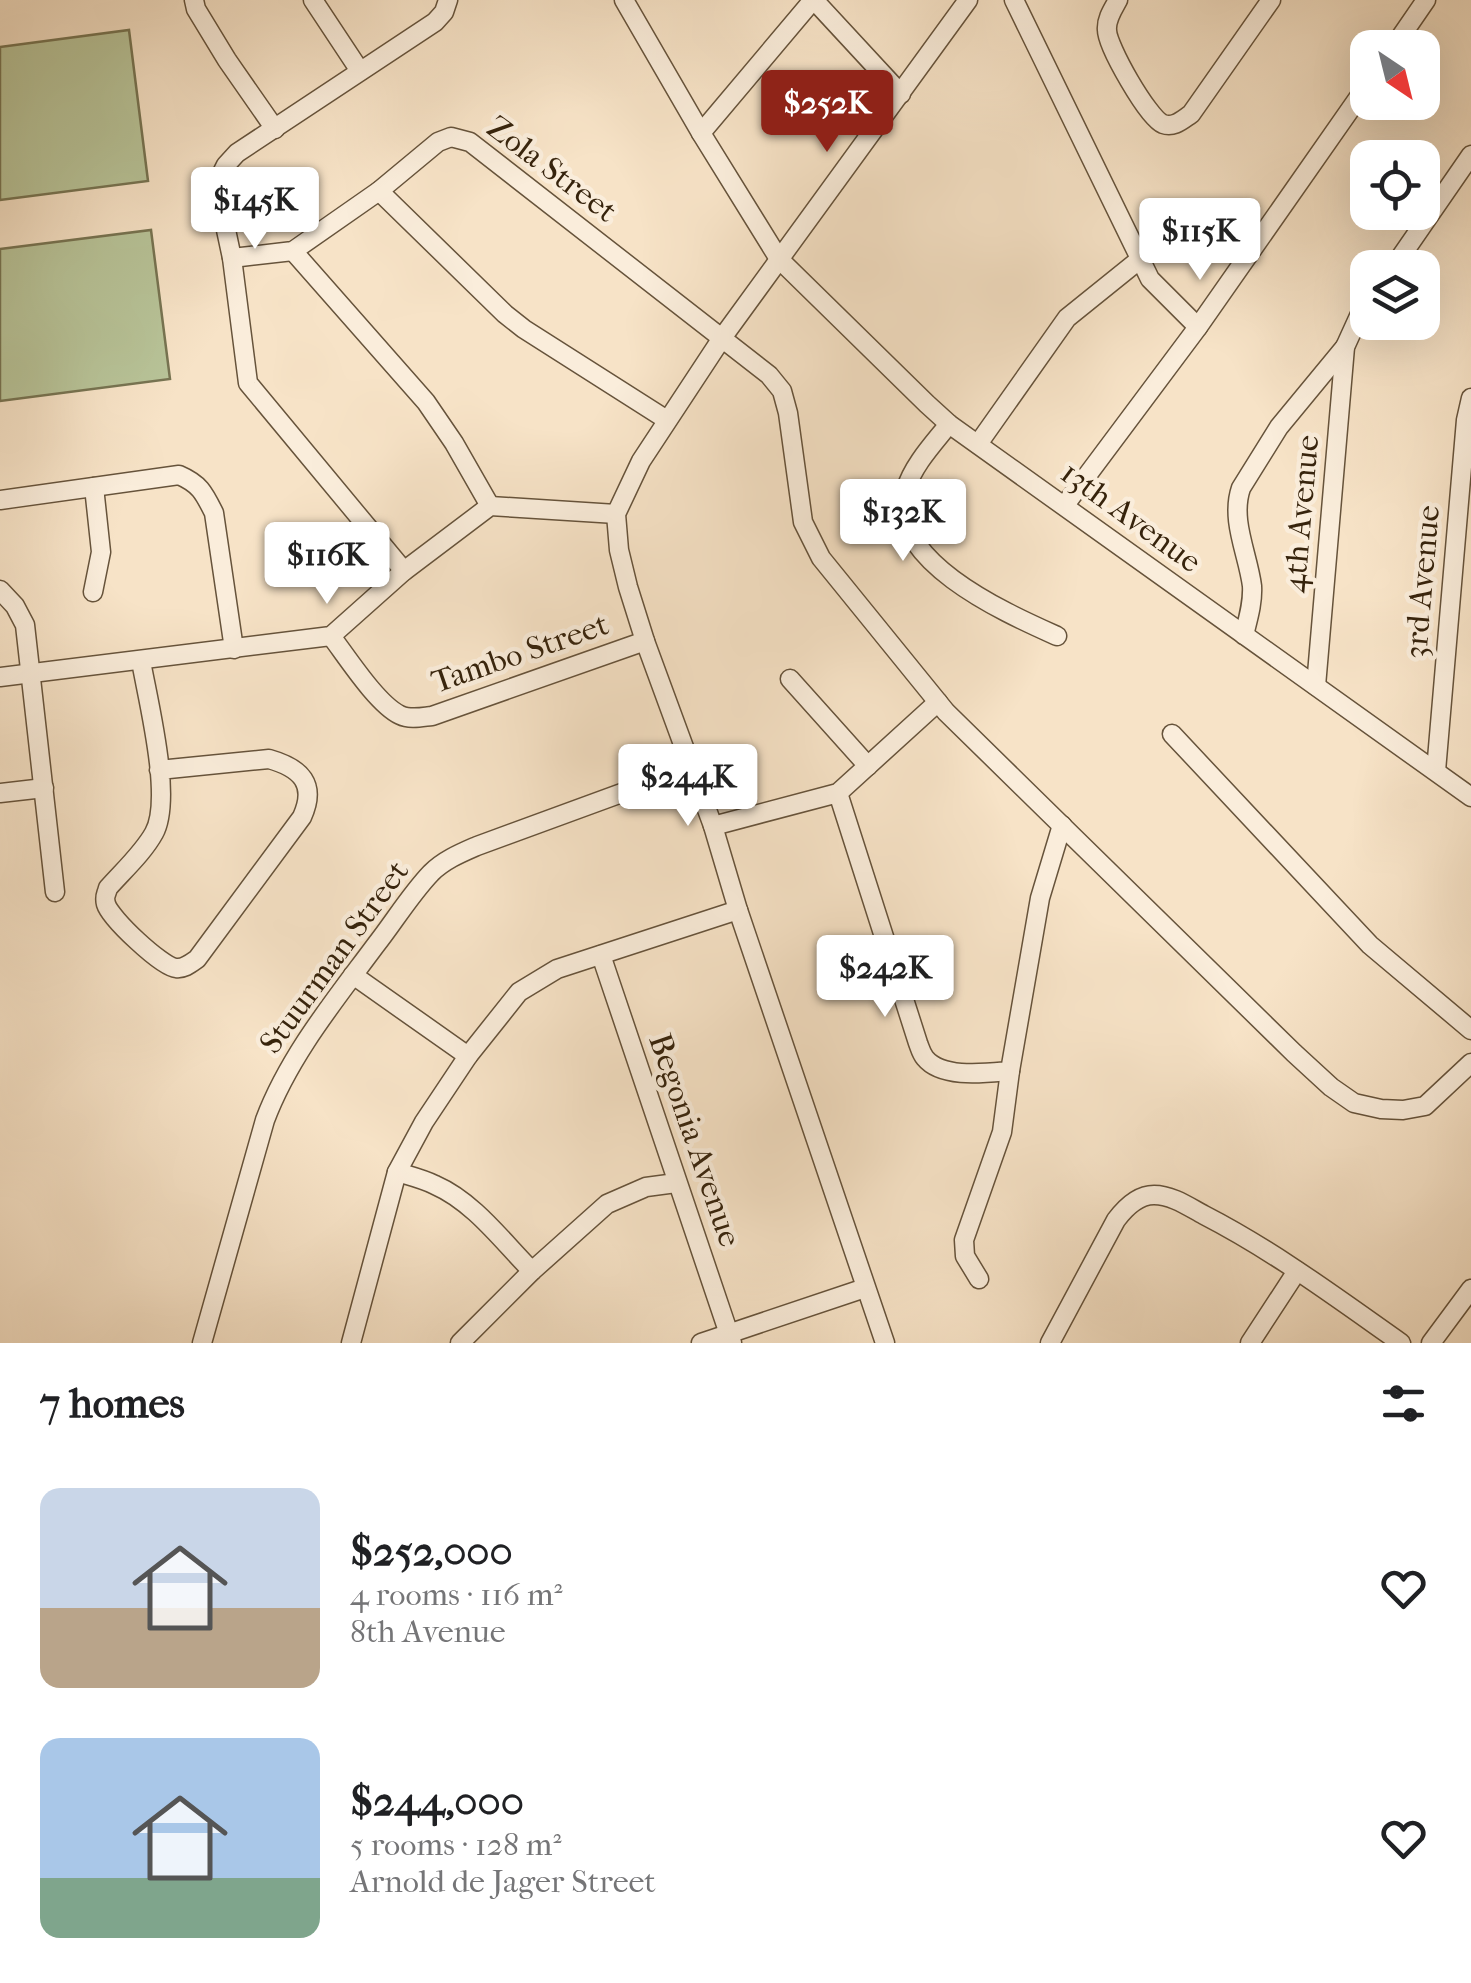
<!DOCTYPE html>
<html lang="en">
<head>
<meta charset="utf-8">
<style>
  :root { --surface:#fff; --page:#f2f2f2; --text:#202124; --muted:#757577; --accent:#8f2418 }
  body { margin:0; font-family:"IM FELL French Canon",serif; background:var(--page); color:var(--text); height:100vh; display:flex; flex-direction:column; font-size:38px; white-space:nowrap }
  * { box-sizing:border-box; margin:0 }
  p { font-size:32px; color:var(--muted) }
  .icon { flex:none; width:55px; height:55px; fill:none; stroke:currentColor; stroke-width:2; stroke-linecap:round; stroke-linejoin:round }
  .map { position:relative; height:1343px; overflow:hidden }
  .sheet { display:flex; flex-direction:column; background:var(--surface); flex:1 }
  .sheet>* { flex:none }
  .needle { width:65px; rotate:145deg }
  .fabs { position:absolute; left:1350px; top:30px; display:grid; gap:20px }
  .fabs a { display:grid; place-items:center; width:90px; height:90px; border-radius:20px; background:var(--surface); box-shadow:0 10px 40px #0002; font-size:50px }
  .price { position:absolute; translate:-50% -85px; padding:0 22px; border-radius:10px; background:#fff; color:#222; font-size:32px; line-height:65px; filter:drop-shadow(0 2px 5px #0008) }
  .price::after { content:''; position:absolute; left:50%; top:60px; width:30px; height:22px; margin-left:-15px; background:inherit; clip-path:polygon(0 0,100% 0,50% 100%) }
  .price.current { background:var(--accent); color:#fff }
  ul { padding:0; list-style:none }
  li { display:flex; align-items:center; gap:30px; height:250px; padding:0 40px }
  li span { display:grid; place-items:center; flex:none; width:280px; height:200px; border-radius:20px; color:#555 }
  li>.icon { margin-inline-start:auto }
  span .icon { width:120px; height:120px; fill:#fffc; stroke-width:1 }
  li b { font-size:42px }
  h2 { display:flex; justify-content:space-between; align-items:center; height:120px; padding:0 40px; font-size:42px }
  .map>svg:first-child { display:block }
  .green { fill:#b8c499; stroke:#777452; stroke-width:2.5 }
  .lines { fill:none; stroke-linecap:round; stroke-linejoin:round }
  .minor-casing { stroke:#66533b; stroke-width:21 }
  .minor { stroke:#faeddb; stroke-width:18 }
  .labels { text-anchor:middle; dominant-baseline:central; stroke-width:9; stroke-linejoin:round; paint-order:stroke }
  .street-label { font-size:32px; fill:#36230c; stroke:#faeddb }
</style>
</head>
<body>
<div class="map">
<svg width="1471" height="1343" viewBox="0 0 1471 1343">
  <rect width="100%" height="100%" fill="#f7e3c7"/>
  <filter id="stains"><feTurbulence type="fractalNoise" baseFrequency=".002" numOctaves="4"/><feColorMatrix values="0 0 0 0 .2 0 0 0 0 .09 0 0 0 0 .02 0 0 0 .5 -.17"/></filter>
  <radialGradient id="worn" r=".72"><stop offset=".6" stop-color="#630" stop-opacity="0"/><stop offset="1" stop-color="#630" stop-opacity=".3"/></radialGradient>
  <!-- green -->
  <g class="green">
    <polygon points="129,30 148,181 0,200 0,47"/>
    <polygon points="151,230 170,379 0,401 0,249"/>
  </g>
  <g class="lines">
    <defs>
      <g id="minor">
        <polyline points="194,0 196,9 227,60 275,129"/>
        <polyline points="313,0 360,71"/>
        <polyline points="624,0 701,133 779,259 927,404 949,424 1471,797"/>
        <polyline points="814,0 901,94"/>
        <polyline points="1014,0 1150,279 1198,327"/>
        <path d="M 1118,0 C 1113,9 1106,19 1107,30 C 1107,46 1148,118 1163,124 C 1174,128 1182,120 1191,114 L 1271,0"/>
        <polyline points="1393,48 1426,0"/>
        <polyline points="701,133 813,0"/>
        <polyline points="379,191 505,314 524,329 667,420"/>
        <polyline points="293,251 426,402 454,443 490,506"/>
        <polyline points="232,258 293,251 379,191 438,142 451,137 470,142 769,375 782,391 788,413 803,522 821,558 946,712 1294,1053 1331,1087 1354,1103 1381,1109 1403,1110 1425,1106 1471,1063"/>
        <polyline points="1393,268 1471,155"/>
        <path d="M 949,424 C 934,443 913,465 906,489 C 884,560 1008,614 1057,636"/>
        <polyline points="978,444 1067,318 1139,260"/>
        <path d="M 0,500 L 179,475 C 200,484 204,493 214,513 L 234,649"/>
        <polyline points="1065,505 1198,327 1368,84"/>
        <polyline points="404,571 248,383 232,258 219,197 220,177 226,165 237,153 435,22 444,12 448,0"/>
        <polyline points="0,590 15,606 25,625 55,892"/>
        <polyline points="93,592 101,552 94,487"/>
        <path d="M 1244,635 C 1248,619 1253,603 1252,586 C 1248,554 1230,520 1241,488 L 1279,427 L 1345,347"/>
        <path d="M 331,636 C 347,657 377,704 400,715 C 410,720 422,717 432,716 L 645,641"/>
        <path d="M 141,661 C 148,701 173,799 154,833 C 143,853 123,871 108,888 C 106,896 104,896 106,904 C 110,918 162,967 176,968 C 184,969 190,964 197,959 L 302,817 C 317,784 301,768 269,759 L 159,770"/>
        <polyline points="0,677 331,636 404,571 490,506 616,514"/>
        <polyline points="790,679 868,766"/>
        <polyline points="1316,686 1345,347 1360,314 1368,303"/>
        <polyline points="1172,734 1370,945 1471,1030"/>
        <polyline points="1436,771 1466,420 1471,398"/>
        <polyline points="0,793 44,788"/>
        <path d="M 838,793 L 918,1043 C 920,1048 921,1053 925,1058 C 942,1079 986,1073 1010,1071 L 1040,898 L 1062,825"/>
        <polyline points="713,826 838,793 938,702"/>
        <polyline points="601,955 732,1343"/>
        <polyline points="353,975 468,1056"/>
        <path d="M 397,1172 C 410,1176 423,1179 435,1185 C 474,1202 503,1242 532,1271"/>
        <polyline points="979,1279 965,1256 964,1240 1002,1132 1010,1071"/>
        <path d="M 202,1343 L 265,1120 C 289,1056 335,1000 375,946 C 394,922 410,895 431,873 C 444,860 461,853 477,846 L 690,768"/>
        <polyline points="351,1343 397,1172 424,1122 468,1056 519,992 557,969 738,910"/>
        <polyline points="460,1343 532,1271 607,1204 646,1187 676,1183"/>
        <polyline points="701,1343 865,1288"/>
        <polyline points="885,1343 738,910 713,826 645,641 628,587 619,550 616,514 641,461 722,338 968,0"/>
        <path d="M 1050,1343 L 1116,1220 C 1125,1208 1138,1195 1154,1195 C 1172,1195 1189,1207 1204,1215 C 1274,1251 1337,1298 1401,1343"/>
        <polyline points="1250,1343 1297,1271"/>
        <polyline points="1431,1343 1471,1289"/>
      </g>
    </defs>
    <!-- minor casing -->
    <use href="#minor" class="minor-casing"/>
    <!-- minor -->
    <use href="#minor" class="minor"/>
  </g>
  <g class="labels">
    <!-- street labels -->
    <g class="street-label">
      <text transform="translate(552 169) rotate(37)">Zola Street</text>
      <text transform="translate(1301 514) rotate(-85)">4th Avenue</text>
      <text transform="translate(1131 517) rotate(36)">13th Avenue</text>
      <text transform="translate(1422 582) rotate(-85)">3rd Avenue</text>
      <text transform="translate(520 653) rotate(-19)">Tambo Street</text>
      <text transform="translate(334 957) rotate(-54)">Stuurman Street</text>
      <text transform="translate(695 1140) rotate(71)">Begonia Avenue</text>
    </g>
  </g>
  <rect width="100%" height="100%" filter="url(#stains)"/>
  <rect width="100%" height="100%" fill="url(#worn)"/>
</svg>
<div class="fabs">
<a><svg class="needle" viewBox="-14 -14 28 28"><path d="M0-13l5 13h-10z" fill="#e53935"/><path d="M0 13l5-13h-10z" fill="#757577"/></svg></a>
<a><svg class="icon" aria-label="locate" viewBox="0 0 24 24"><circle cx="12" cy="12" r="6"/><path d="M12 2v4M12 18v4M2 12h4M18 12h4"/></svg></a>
<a><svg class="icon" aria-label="layers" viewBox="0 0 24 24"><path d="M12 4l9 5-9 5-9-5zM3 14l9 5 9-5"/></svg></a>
</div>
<b class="price current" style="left:827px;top:155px">$252K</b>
<b class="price" style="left:255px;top:252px">$145K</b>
<b class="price" style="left:1200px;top:283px">$115K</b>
<b class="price" style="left:903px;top:564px">$132K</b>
<b class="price" style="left:327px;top:607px">$116K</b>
<b class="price" style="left:688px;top:829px">$244K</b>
<b class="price" style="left:885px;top:1020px">$242K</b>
</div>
<section class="sheet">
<h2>7 homes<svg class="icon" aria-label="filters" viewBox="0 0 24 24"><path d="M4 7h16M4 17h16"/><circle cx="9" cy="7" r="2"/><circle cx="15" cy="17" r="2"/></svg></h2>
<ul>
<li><span style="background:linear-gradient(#c9d6e8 60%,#b9a48a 0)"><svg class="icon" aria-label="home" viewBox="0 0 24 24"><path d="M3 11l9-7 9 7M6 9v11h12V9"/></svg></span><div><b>$252,000</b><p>4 rooms · 116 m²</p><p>8th Avenue</p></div><svg class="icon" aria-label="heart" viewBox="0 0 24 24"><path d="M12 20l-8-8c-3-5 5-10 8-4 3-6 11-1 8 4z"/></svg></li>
<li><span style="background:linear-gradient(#a9c7e8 70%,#7fa58c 0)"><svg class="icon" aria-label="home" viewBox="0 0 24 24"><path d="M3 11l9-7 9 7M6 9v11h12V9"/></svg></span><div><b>$244,000</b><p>5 rooms · 128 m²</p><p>Arnold de Jager Street</p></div><svg class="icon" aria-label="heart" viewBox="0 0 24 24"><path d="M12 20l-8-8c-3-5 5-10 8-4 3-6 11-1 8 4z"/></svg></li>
</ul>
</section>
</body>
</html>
